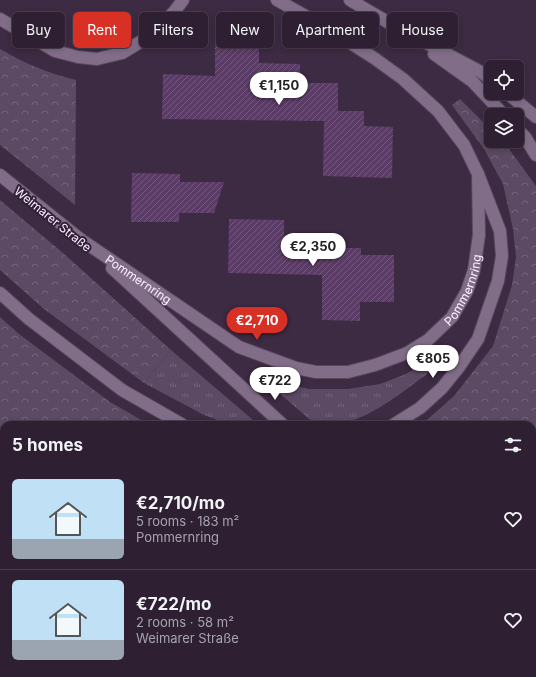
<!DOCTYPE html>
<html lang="en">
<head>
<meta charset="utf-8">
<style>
  :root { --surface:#2e2032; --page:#36283a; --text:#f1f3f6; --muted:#a7a3ac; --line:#493e4d; --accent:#d93025 }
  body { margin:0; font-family:Inter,sans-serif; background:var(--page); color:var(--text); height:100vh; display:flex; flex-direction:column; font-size:15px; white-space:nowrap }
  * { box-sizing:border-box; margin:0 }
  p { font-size:13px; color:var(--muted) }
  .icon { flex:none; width:22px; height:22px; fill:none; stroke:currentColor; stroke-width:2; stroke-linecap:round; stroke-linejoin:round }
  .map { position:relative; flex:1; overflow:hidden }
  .panel { position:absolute; left:0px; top:421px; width:536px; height:256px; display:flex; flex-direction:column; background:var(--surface); border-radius:12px 12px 0 0; box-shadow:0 2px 6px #0003,0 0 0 1px var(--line) }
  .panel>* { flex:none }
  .top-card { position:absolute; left:12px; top:12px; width:512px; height:36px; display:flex; gap:8px }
  .controls { position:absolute; left:484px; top:60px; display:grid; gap:8px }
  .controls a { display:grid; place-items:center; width:40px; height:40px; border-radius:6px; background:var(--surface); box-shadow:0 2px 6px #0003,0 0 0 1px var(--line); font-size:20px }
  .price { position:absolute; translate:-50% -34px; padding:0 9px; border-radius:14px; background:#fff; color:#222; font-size:13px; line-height:26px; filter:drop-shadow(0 1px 2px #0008) }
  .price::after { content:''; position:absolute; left:50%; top:24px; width:12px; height:9px; margin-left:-6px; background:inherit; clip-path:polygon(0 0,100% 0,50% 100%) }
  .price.active { background:var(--accent); color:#fff }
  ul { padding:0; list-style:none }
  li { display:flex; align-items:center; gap:12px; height:100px; padding:0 12px }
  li+li { border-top:1px solid var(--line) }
  li span { display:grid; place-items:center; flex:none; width:112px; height:80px; border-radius:6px; color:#555 }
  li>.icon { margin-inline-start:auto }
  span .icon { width:48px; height:48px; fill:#fffc; stroke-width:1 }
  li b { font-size:17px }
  h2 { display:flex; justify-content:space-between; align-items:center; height:48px; padding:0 12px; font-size:17px }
  .tag { padding:0 14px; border-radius:6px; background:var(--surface); box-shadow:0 2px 6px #0003,0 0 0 1px var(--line); font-size:14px; line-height:36px }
  .tag.active { background:var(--accent); color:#fff }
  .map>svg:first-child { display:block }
  .grass { fill:url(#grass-tufts) }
  .forest { fill:url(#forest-crowns) }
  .building { fill:url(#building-hatch) }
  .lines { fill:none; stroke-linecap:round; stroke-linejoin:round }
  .minor-casing { stroke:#57485c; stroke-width:14 }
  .tertiary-casing { stroke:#57485c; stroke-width:14 }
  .minor { stroke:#826d89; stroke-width:12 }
  .tertiary { stroke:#826d89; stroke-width:12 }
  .labels { text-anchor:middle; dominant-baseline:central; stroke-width:4; stroke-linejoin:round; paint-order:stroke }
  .street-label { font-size:12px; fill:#faf1fe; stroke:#332139 }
</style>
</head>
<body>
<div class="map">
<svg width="536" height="677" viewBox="0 0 536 677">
  <defs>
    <pattern id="grass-tufts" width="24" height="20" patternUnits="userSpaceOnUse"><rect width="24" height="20" fill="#5c4963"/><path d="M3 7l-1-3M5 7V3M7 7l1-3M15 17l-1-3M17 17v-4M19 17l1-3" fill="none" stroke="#74647a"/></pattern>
    <pattern id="forest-crowns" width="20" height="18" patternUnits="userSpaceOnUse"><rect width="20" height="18" fill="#5c4963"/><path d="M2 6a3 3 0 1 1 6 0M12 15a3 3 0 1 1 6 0" fill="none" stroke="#74647a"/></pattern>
    <pattern id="building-hatch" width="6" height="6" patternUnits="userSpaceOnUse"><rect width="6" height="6" fill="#5b3c66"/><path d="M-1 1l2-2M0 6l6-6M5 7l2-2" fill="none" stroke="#73597d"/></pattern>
  </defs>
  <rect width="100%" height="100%" fill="#3d2a43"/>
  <!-- grass -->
  <g class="grass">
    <polygon points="171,350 259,425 231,425 204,415 144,383"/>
    <path d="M 423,364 L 429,365 L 431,368 L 427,374 C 400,394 372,417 338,425 C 331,426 323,425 316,425 L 270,385 L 273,381 L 309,389 L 348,389 L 380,384 L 406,374 Z"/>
  </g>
  <!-- forest -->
  <g class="forest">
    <path d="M 0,49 C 26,64 47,73 76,80 L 75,205 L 0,145 Z"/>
    <polygon points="460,99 491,130 491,141 502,141 507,146 536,186 536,463 532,469 532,425 419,425 428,419 454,396 493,346 512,285 516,257 513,229 503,184 484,149 452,105"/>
    <polygon points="0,200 63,253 171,350 144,383 44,309 0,270"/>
    <polygon points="0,317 19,334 110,402 150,425 4,425 4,450 0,446"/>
    <polygon points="0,526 4,529 4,673 186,673 192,677 51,677 0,673"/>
    <polygon points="536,551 536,605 532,608 532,555"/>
    <polygon points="263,673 521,673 526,677 269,677"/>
  </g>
  <!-- building -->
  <g class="building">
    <polygon points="215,35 259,35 259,63 300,64 300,83 338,83 338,111 364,111 364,126 393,127 392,178 323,176 324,121 162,119 163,74 215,76"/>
    <polygon points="132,173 180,174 180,182 224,182 214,213 179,213 179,222 131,222"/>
    <polygon points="229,219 284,220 284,248 361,248 361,255 394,255 394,302 360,302 360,321 322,320 322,275 228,273"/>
  </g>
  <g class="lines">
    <defs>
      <polyline id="minor" points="0,19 55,51 78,57 97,59 122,53 145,39 174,12 183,0"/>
      <g id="tertiary">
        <polyline points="277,0 327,28 374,58 403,79 438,111 464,145 478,174 500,231 502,256 498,281 478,339 459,367 442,388 420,408 393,425"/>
        <polyline points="350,0 396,27 481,72 491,80"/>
        <polyline points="434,54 472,81 504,115"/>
        <polyline points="507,93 536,117"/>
        <polyline points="517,129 525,137 536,155"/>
        <polyline points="0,175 85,243"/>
        <path id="s1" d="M 80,239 L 239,347 L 296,368 L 316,372 L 348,372 L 375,365 L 407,353 L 428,340 L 452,317 L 467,291 L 474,270 L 479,235 L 478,174"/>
        <polyline points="112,268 283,425"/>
        <polyline points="0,293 29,319 122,390 183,425"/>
        <polyline points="0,479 4,483"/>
        <polyline points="532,511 536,505"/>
        <polyline points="532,658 536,662"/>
        <polyline points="247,673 253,677"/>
      </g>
    </defs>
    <!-- minor casing -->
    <use href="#minor" class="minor-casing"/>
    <!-- tertiary casing -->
    <use href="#tertiary" class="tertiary-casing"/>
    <!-- minor -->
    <use href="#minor" class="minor"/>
    <!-- tertiary -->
    <use href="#tertiary" class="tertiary"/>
  </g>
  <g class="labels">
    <!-- street labels -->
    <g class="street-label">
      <text transform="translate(53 219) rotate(39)">Weimarer Straße</text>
      <text stroke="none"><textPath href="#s1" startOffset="71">Pommernring</textPath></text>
      <text stroke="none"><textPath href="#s1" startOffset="455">Pommernring</textPath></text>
    </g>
  </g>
</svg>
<div class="controls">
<a><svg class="icon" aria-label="locate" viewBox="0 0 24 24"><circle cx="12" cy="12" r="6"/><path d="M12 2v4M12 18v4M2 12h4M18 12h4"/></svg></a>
<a><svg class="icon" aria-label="layers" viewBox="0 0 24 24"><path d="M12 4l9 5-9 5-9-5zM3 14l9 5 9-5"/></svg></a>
</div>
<b class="price" style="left:279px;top:106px">€1,150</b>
<b class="price" style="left:313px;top:267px">€2,350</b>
<b class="price active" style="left:257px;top:341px">€2,710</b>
<b class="price" style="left:433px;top:379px">€805</b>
<b class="price" style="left:275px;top:401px">€722</b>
<div class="top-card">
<a class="tag">Buy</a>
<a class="tag active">Rent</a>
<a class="tag">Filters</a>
<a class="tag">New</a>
<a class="tag">Apartment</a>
<a class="tag">House</a>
</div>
<section class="panel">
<h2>5 homes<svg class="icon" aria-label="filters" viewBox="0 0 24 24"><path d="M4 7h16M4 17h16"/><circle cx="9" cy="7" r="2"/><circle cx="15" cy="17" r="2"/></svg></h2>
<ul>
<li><span style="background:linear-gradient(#bfe0f5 75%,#9aa5b1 0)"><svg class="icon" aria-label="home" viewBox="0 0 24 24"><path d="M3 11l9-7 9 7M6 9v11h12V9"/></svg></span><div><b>€2,710/mo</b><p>5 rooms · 183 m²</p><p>Pommernring</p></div><svg class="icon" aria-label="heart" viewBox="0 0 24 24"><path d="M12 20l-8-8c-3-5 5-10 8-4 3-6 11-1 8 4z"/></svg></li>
<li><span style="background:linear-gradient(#bfe0f5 75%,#9aa5b1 0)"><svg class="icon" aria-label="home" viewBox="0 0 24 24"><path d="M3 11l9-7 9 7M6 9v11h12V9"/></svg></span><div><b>€722/mo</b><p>2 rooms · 58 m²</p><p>Weimarer Straße</p></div><svg class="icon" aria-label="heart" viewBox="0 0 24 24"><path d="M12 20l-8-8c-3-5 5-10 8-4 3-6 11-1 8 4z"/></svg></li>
</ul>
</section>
</div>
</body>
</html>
